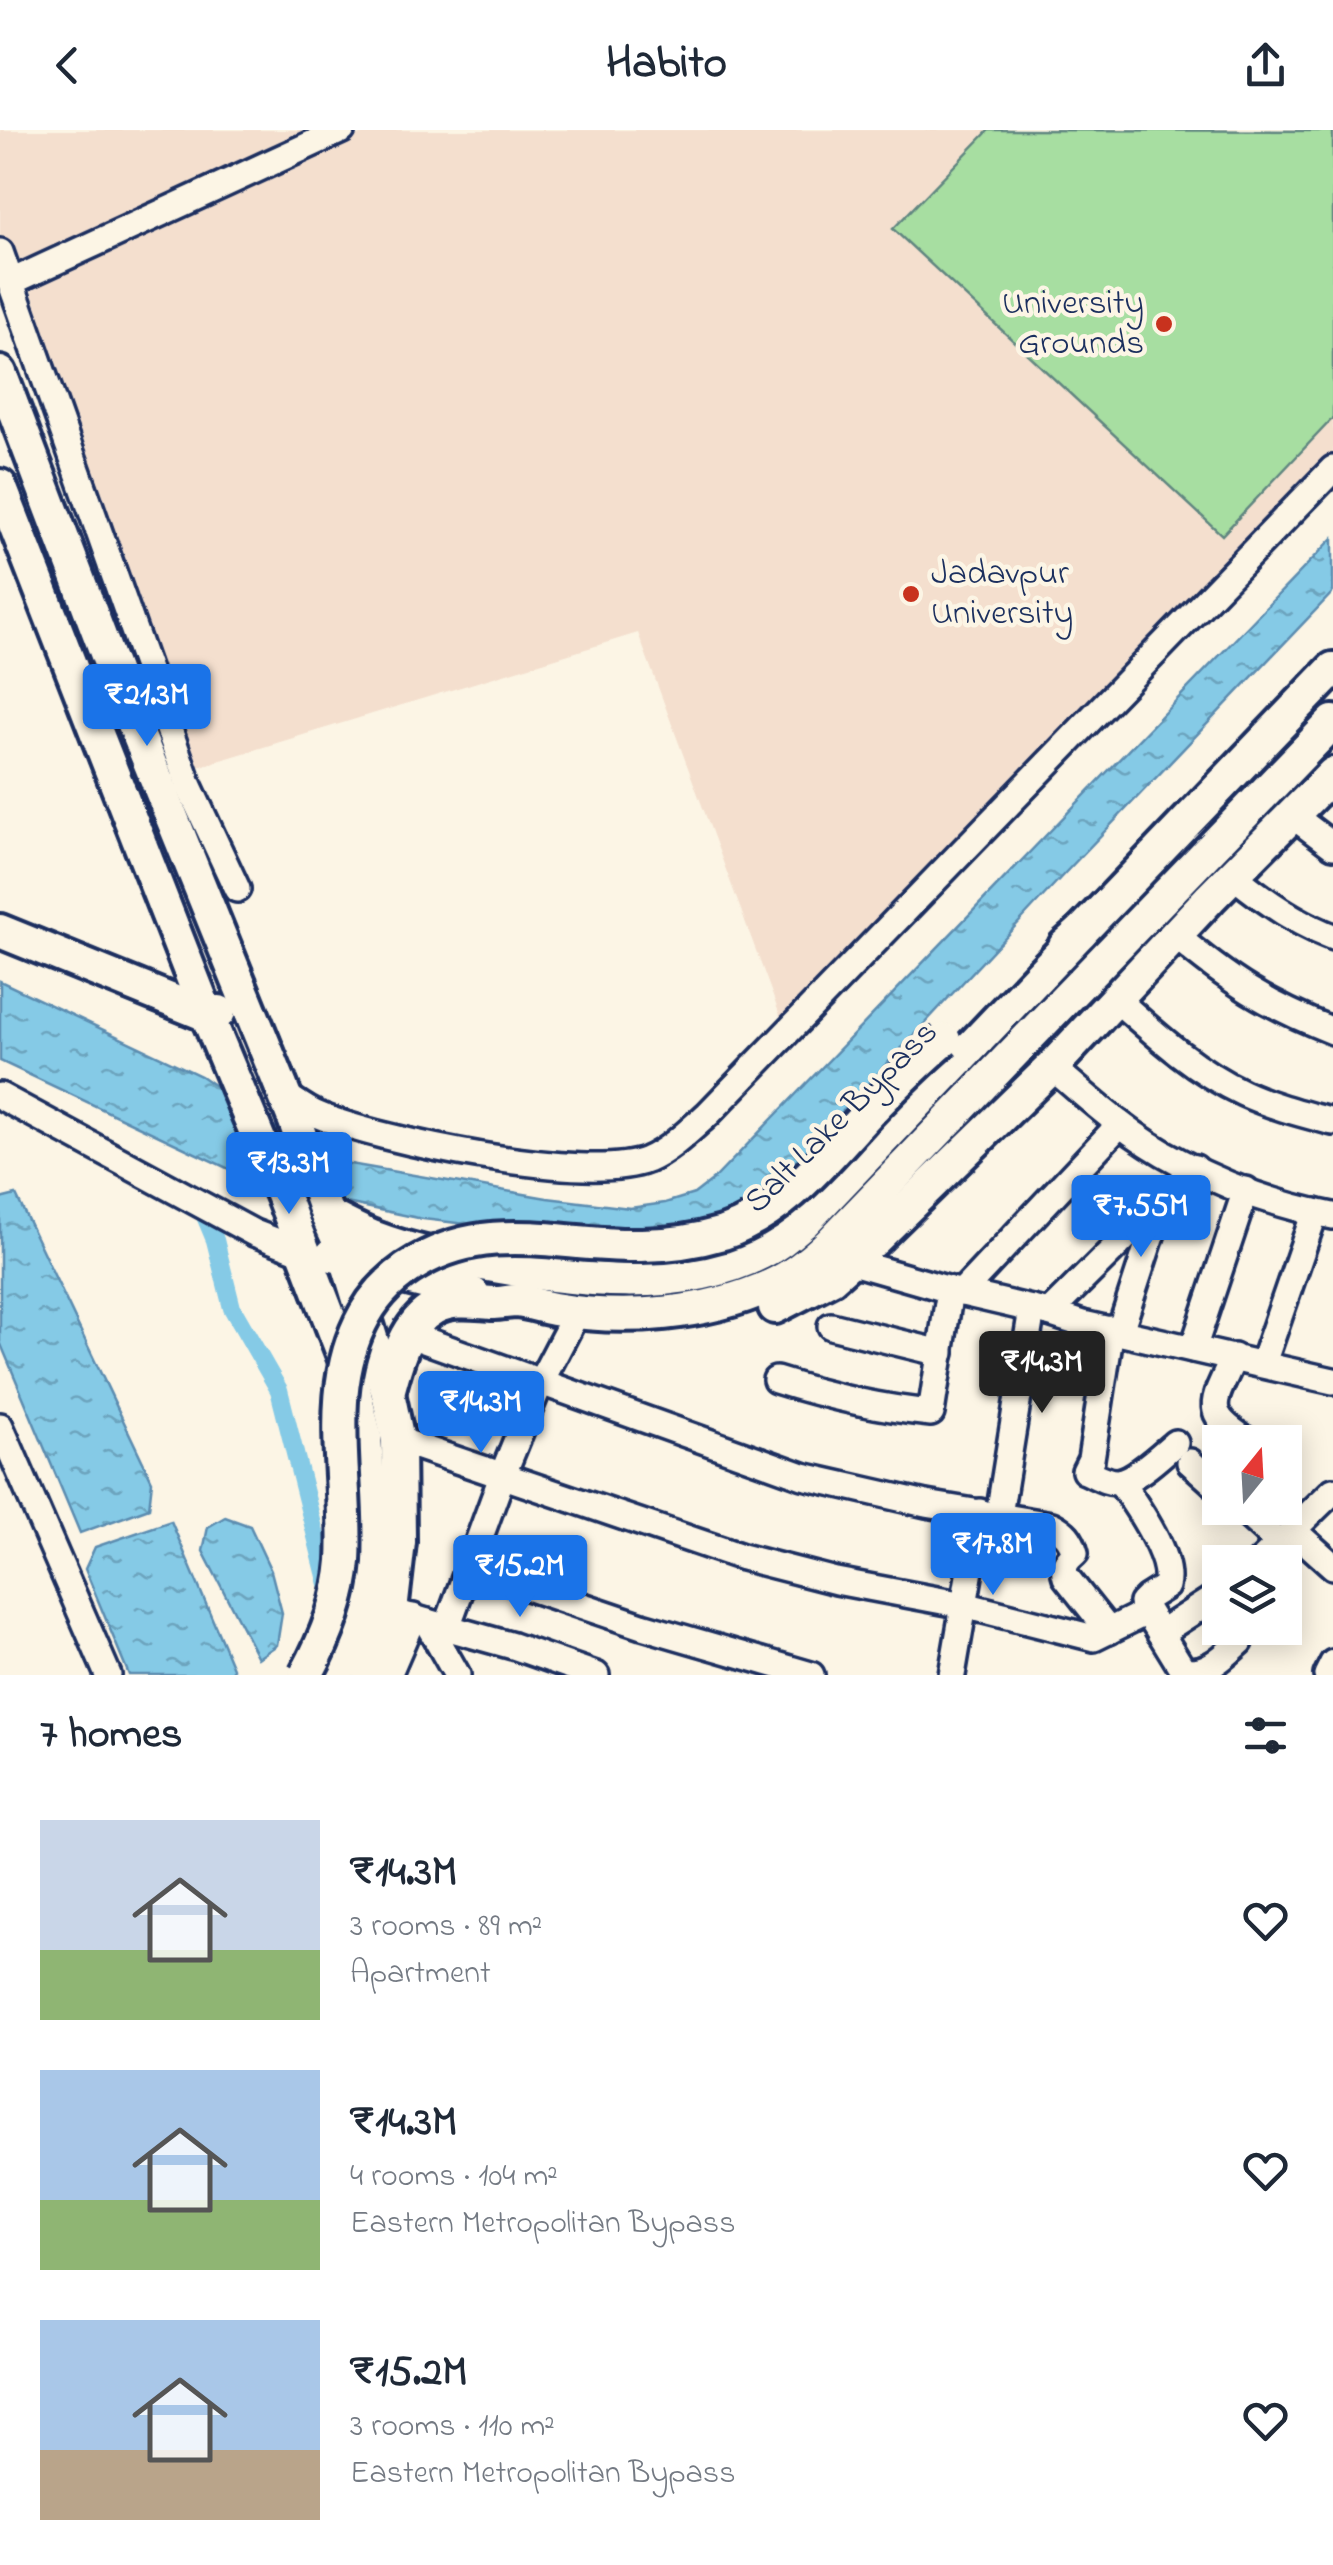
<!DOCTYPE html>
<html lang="en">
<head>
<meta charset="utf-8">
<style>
  :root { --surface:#fff; --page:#f6f6f7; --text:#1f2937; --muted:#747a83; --accent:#1a73e8 }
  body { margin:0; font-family:"Indie Flower",sans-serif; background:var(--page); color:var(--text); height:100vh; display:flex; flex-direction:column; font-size:38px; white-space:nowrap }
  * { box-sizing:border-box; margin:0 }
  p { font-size:32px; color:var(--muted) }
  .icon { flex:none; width:55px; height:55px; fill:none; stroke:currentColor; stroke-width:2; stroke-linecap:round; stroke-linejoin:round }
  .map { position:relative; height:1545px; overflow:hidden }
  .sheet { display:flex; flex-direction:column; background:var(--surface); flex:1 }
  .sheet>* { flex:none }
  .needle { width:65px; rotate:18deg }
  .controls { position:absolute; left:1202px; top:1295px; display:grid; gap:20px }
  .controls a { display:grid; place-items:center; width:100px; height:100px; border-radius:0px; background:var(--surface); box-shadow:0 5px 25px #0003; font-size:50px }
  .price { position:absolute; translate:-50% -85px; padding:0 22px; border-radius:10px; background:var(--accent); color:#fff; font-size:32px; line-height:65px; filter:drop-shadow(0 2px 5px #0008) }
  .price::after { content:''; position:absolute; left:50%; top:60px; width:30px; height:22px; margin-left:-15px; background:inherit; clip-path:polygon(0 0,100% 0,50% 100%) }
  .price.on { background:#222; color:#fff }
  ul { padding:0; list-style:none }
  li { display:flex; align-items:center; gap:30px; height:250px; padding:0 40px }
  li span { display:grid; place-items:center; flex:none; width:280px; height:200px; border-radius:0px; color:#555 }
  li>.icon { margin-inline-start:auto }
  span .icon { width:120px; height:120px; fill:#fffc; stroke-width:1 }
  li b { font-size:42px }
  h2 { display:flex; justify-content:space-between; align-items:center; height:120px; padding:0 40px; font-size:42px }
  header { display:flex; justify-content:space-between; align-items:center; height:130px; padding:0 40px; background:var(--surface); font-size:45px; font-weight:700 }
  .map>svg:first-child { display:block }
  .built { fill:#f4dfce }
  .pitch { fill:#a7dea1; stroke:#618680; stroke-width:2.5 }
  .water { fill:url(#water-ripples); stroke:#5b8cb0; stroke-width:2.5 }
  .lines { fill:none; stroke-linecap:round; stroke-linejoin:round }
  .canal { stroke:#85cae6; stroke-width:18 }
  .minor-casing { stroke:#1b2f5e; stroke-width:32 }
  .major-casing { stroke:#1b2f5e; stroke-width:40 }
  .minor { stroke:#fcf5e5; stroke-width:25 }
  .major { stroke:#fcf5e5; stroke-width:32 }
  .major-bridge-casing { stroke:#1b2f5e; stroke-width:40; stroke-linecap:butt }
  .major-bridge { stroke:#fcf5e5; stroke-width:32 }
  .poi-dot { fill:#c8321e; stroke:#fcf5e5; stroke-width:4 }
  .labels { text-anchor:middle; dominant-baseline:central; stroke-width:9; stroke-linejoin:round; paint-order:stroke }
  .poi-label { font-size:35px; fill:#1b2f5e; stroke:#fcf5e5; text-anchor:end }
  .street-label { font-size:35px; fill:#1b2f5e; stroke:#fcf5e5 }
</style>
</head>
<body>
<header><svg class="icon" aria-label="back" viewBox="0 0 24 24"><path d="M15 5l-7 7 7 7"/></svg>Habito<svg class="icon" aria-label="share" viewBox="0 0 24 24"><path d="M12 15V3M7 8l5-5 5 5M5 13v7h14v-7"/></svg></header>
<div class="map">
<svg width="1333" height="1545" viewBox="0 0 1333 1545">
  <defs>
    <pattern id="water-ripples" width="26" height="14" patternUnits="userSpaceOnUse" patternTransform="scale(2.5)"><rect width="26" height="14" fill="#85cae6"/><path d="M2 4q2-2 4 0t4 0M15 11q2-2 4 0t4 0" fill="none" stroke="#6ca4be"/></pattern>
  </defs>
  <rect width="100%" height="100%" fill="#fcf5e5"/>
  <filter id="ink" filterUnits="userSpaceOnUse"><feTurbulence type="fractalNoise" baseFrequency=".01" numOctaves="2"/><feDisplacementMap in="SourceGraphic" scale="20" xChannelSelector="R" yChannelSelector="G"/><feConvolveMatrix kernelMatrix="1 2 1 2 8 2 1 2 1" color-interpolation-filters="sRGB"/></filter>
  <g filter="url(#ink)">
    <!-- built -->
    <g class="built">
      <polygon points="0,0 326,0 14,145 0,106"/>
      <polygon points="371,0 1333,0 1333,326 970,699 781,888 638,503 198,637 164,561 103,384 29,154"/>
    </g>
    <!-- pitch -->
    <polygon class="pitch" points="989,0 1333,1 1333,288 1222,405 893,99"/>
    <!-- water -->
    <g class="water">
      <polygon points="1333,408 1333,462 1064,744 798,1029 750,1076 700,1100 659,1107 483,1096 423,1089 265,1056 0,931 0,851 201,946 321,1029 547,1068 630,1078 665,1073 694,1064 716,1047"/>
      <polygon points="16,1065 152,1351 149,1378 80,1403 0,1212 0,1069"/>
      <polygon points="225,1387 250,1396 271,1441 282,1483 277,1515 258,1528 203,1421 208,1397"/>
      <polygon points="171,1391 233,1538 233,1545 129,1545 85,1439 95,1417"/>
    </g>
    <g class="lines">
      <!-- canal -->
      <polyline class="canal" points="200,1074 215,1110 232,1178 279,1260 332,1470"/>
      <defs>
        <g id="minor">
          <polyline points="0,122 189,656 237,759"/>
          <polyline points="11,152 342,0"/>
          <polyline points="1292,685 1333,716"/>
          <path d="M 1233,745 C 1263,770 1296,793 1333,807"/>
          <path d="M 1175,805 C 1229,851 1267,875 1333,901"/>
          <path d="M 1116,869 C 1155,904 1194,940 1243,963 C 1271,976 1303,984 1333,992"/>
          <path d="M 1052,937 C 1091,971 1131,1007 1178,1031 C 1225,1056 1280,1076 1333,1086"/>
          <path d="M 285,965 C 296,972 306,980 318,985 C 380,1011 587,1054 647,1030 C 670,1020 690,1000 708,984 L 1333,339"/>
          <polyline points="0,966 254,1103 304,1122"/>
          <polyline points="838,1128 950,1160 1049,1183 1083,1194 1333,1251"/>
          <polyline points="961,1163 1120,994"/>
          <polyline points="1049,1183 1195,1038"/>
          <polyline points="831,1196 941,1223"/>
          <path d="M 1111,1199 L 1091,1329 L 1085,1341 C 1095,1345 1107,1353 1118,1352 C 1135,1350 1162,1324 1175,1313"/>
          <polyline points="1120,1201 1160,1078"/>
          <path d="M 410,1205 L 803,1346 L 926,1374 L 1052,1395 C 1065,1402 1071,1408 1075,1423 C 1066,1431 1062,1436 1066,1447 L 1109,1501"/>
          <polyline points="1193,1219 1246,1060"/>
          <path d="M 1234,1227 C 1213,1274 1200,1281 1249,1312"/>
          <polyline points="1263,1233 1315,1082"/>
          <path d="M 776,1250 C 827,1266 878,1278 931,1283 L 950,1160"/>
          <polyline points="0,1296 108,1545"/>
          <polyline points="398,1310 742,1427 836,1451 964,1475 1094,1508 1145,1483"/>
          <polyline points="1190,1332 1220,1359"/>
          <path d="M 1120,1352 C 1136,1375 1174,1428 1166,1456 L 1147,1468 L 1142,1473 L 1183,1540 C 1207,1545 1223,1527 1240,1512"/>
          <polyline points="1240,1378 1280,1414"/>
          <polyline points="999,1385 1032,1179"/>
          <polyline points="1294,1401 1333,1436"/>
          <polyline points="1260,1432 1333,1361"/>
          <polyline points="468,1437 642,1496 811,1545"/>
          <polyline points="391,1481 427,1492 457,1545"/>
          <polyline points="427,1492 513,1516 596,1545"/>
          <polyline points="447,1497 503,1344 540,1253 577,1182"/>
          <polyline points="1160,1503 1220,1464"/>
          <polyline points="388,1545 413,1487"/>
          <polyline points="952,1545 980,1382"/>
          <polyline points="1327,1545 1333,1533"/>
        </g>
        <g id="major">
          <polyline points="0,243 121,562 295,991 327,1085 346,1127 388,1263 398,1310 399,1412 391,1481 370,1545"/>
          <polyline points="0,356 207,885 283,1067 349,1239 365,1306 370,1386 369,1438 361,1483 337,1545"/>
          <polyline points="0,801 207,885 219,882"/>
          <polyline points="1065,816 1081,802 1333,539"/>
          <path d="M 327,1085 C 343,1093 359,1102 375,1108 C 411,1122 451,1129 488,1135 C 575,1150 678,1165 761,1123 C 778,1115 791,1103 805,1091 L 1081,802"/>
          <path d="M 332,1125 C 351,1128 368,1137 386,1142 C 415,1151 443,1157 473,1164"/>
          <polyline points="775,1177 831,1148 876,1108 1052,937 1210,768 1333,644"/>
          <path d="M 388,1263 C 396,1233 405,1194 434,1178 C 453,1168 473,1172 494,1173 C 502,1173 509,1171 517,1171 C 529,1172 542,1177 554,1179 C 625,1191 706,1185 772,1155 C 793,1146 811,1131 828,1115 L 1333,592"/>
        </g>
      </defs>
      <!-- minor casing -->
      <use href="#minor" class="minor-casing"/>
      <!-- major casing -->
      <use href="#major" class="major-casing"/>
      <!-- minor -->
      <use href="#minor" class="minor"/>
      <!-- major -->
      <use href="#major" class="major"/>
      <defs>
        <path id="major-bridge" d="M 306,1545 C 325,1510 341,1471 344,1431 C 349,1349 322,1260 365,1184 C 378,1161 395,1145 418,1132 C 492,1089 561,1117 641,1115 C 668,1115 696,1111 723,1103 C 784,1083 826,1028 868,983 C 892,958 917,933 944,910"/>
      </defs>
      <!-- major-bridge casing -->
      <use href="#major-bridge" class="major-bridge-casing"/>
      <!-- major-bridge -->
      <use href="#major-bridge" class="major-bridge"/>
    </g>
  </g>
  <!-- markers -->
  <g class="poi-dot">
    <circle cx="1164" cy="194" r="10"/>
    <circle cx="911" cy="464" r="10"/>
  </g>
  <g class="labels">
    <!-- poi labels -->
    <g class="poi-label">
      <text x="1144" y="174">University<tspan x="1144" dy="40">Grounds</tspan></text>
      <text x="931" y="444" text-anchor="start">Jadavpur<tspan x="931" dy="40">University</tspan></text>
    </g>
    <!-- street labels -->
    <g class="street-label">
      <text transform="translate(842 988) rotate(-45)">Salt Lake Bypass</text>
    </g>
  </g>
</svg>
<div class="controls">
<a><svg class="needle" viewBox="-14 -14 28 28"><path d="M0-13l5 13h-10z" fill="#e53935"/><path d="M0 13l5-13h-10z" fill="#747a83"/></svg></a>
<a><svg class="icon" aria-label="layers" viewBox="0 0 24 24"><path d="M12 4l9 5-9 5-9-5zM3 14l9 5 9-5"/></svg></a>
</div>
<b class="price" style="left:147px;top:619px">₹21.3M</b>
<b class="price" style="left:289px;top:1087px">₹13.3M</b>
<b class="price" style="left:1141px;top:1130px">₹7.55M</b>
<b class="price on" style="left:1042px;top:1286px">₹14.3M</b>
<b class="price" style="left:481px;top:1326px">₹14.3M</b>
<b class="price" style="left:993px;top:1468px">₹17.8M</b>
<b class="price" style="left:520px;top:1490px">₹15.2M</b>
</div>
<section class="sheet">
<h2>7 homes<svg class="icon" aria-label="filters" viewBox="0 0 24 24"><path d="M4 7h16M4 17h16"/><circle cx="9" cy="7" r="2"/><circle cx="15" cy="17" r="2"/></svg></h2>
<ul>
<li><span style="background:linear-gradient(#c9d6e8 65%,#8fb573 0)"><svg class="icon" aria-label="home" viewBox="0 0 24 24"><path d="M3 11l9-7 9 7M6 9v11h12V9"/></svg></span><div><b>₹14.3M</b><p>3 rooms · 89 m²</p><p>Apartment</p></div><svg class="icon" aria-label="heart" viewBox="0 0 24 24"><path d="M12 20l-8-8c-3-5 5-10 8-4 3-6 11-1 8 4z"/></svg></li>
<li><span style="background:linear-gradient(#a9c7e8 65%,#8fb573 0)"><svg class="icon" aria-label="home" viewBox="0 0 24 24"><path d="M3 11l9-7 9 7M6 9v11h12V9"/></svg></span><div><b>₹14.3M</b><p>4 rooms · 104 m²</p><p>Eastern Metropolitan Bypass</p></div><svg class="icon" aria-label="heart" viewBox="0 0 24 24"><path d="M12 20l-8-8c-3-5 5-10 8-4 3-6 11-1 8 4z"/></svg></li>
<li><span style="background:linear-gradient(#a9c7e8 65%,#b9a48a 0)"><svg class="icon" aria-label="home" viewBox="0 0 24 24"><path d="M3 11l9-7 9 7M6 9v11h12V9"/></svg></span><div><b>₹15.2M</b><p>3 rooms · 110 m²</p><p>Eastern Metropolitan Bypass</p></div><svg class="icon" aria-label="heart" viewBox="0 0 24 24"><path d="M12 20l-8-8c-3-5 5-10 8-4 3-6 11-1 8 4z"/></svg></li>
</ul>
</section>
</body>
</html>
